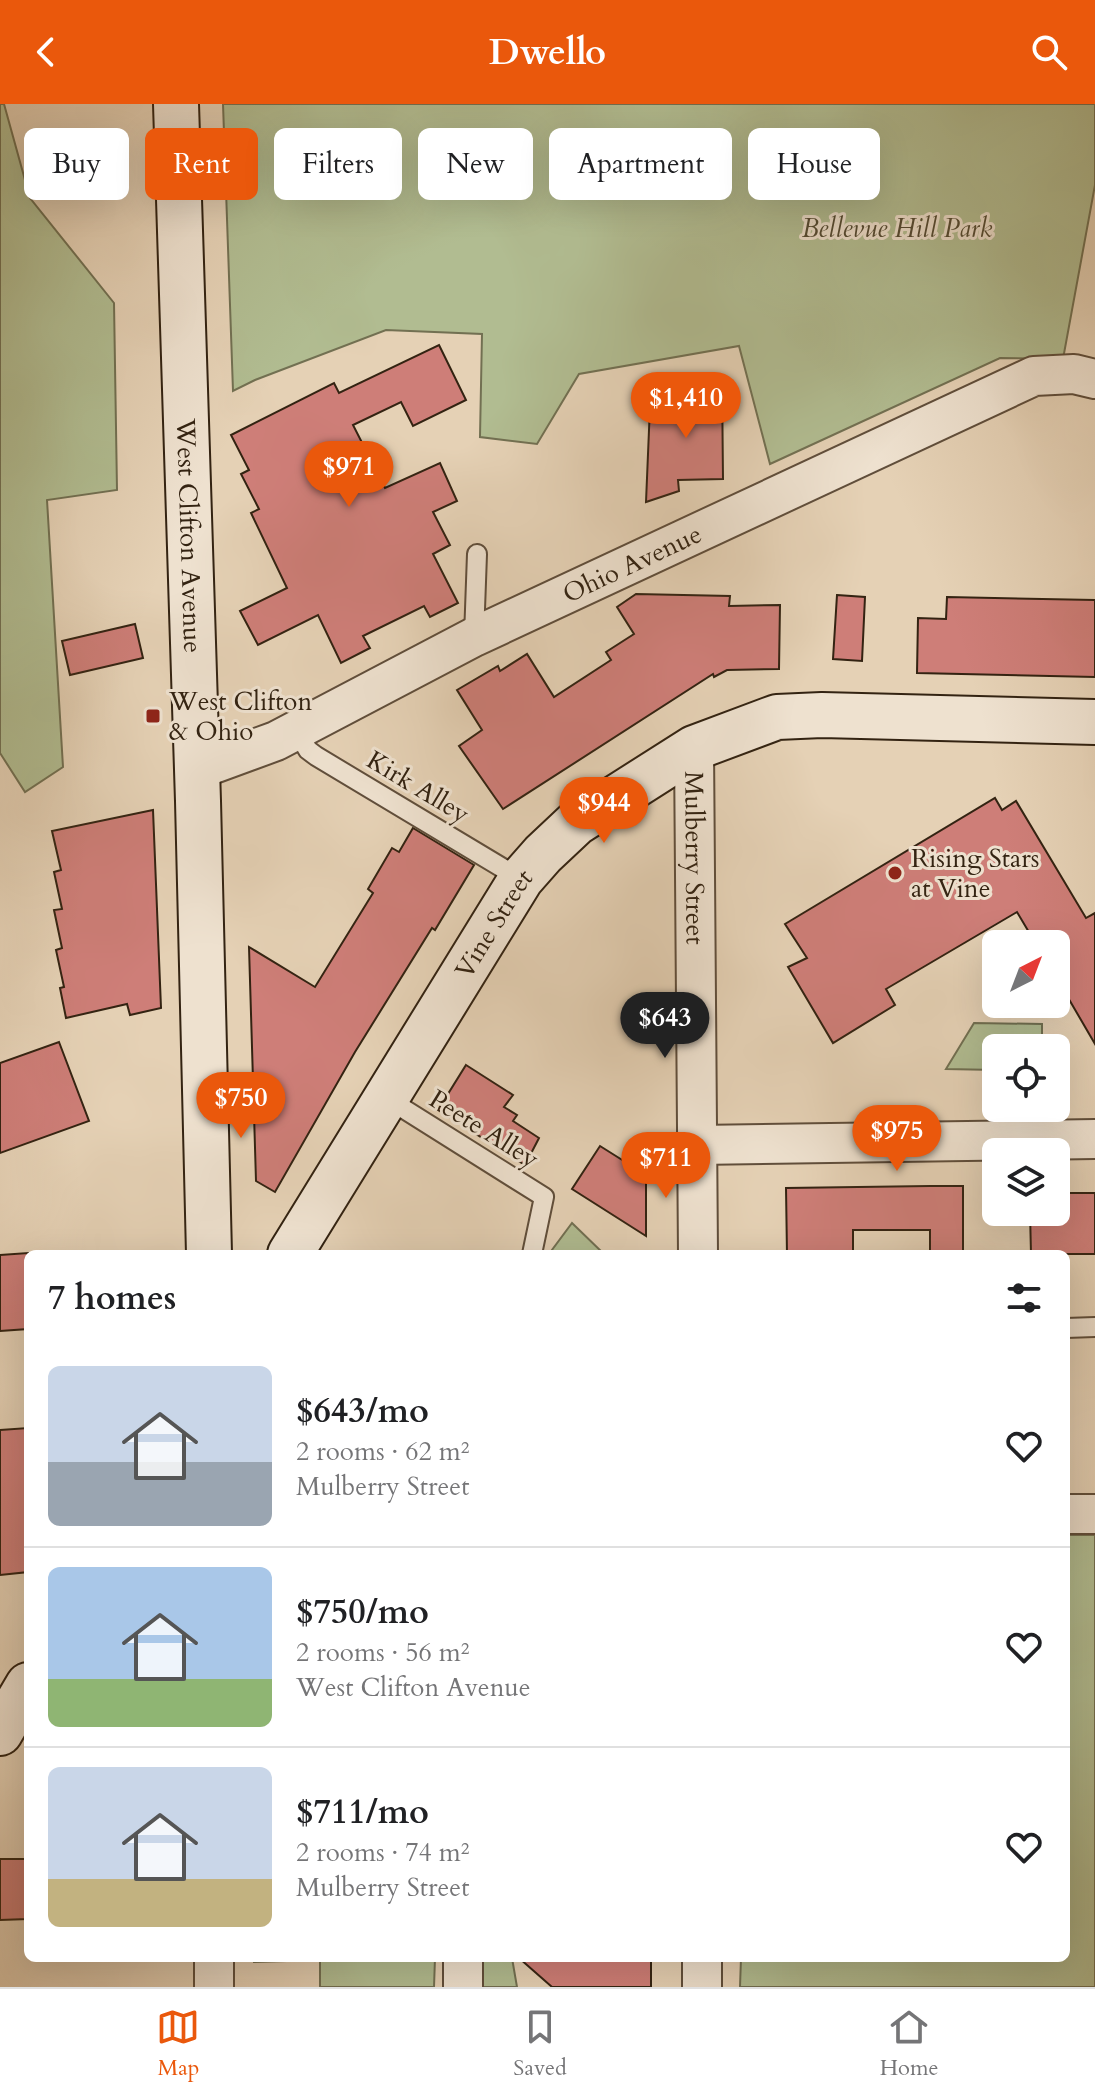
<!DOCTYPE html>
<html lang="en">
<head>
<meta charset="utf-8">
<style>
  :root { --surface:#fff; --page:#f2f2f2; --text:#202124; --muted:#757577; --line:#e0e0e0; --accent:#ea580c }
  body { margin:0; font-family:Cardo,serif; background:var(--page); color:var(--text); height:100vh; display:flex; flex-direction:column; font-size:30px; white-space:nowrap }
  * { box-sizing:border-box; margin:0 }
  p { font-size:26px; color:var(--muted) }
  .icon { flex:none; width:44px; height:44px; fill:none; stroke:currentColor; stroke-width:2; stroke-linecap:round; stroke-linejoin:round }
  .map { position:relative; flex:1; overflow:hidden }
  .panel { position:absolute; left:24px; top:1146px; width:1046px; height:712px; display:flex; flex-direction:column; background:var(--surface); border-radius:12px; box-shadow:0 8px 32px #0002 }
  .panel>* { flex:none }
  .banner { position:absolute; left:24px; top:24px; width:1048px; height:72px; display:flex; gap:16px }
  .needle { width:52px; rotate:42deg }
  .tools { position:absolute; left:982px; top:826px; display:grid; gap:16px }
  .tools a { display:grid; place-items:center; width:88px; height:88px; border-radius:12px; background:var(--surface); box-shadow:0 8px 32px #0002; font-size:40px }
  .price { position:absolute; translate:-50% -68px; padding:0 18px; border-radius:28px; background:var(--accent); color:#fff; font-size:26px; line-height:52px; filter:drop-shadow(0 2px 4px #0008) }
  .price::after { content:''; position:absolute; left:50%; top:48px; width:24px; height:18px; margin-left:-12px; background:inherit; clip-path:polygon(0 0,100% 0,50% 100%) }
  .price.on { background:#222; color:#fff }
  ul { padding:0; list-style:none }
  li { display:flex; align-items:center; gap:24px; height:200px; padding:0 24px }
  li+li { border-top:2px solid var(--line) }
  li span { display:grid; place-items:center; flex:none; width:224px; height:160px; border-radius:12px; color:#555 }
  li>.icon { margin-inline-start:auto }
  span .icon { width:96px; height:96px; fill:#fffc; stroke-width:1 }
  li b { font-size:34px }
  h2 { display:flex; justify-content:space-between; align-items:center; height:96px; padding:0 24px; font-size:34px }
  .chip { padding:0 28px; border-radius:12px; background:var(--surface); box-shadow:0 8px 32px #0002; font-size:28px; line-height:72px }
  .chip.on { background:var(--accent); color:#fff }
  header { display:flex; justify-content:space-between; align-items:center; height:104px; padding:0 24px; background:var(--accent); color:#fff; font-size:36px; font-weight:700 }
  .tab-bar { display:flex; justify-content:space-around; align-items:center; height:112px; border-top:2px solid var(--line); background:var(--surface); font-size:22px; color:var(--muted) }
  .tab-bar a { display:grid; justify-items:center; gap:4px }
  .tab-bar .on { color:var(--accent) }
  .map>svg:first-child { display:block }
  .green { fill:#b1bc91; stroke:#727052; stroke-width:2 }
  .building { fill:#ce7e78; stroke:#332312; stroke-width:2 }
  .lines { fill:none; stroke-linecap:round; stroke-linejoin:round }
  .service-casing { stroke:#604e3b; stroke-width:22 }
  .minor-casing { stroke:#604e3b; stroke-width:42 }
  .secondary-casing { stroke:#332312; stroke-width:48 }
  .service { stroke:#eee1cf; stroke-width:18 }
  .minor { stroke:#eee1cf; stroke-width:38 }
  .secondary { stroke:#eee1cf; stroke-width:44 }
  .poi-dot { fill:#8f2418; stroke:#eee1cf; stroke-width:3 }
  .labels { text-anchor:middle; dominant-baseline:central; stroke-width:6; stroke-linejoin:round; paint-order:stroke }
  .park-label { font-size:26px; font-style:italic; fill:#524932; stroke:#eee1cf }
  .street-label { font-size:26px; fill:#332312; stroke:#eee1cf }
  .poi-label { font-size:26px; fill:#332312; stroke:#eee1cf; text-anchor:start }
</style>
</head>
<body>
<header><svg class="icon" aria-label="back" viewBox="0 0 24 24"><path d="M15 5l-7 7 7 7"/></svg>Dwello<svg class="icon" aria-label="search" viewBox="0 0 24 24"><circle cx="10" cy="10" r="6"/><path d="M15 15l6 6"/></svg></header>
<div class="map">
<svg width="1095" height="1883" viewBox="0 0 1095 1883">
  <rect width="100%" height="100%" fill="#e5d1b5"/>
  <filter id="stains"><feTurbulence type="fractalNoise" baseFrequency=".0025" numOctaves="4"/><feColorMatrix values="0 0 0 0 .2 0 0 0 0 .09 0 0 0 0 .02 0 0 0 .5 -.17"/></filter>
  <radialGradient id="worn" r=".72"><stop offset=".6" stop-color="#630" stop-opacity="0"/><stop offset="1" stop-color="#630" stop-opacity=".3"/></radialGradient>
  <!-- green -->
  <g class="green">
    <polygon points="0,0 4,0 30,94 114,199 117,386 47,396 63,663 25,688 0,649"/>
    <polygon points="223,0 1095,0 1095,81 1063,255 1000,254 770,360 739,242 579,270 537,340 480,333 482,230 386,226 255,276 233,287"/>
    <polygon points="974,919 1042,920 1042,944 996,944 996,966 946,965"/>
    <polygon points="572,1119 604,1150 549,1150"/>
    <polygon points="1066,1431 1095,1431 1095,1883 740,1883 741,1854 1066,1854"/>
    <polygon points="254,1854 435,1854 434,1883 320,1883 320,1856 254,1858"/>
    <polygon points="480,1854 512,1854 517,1883 479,1883"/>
  </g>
  <!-- building -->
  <g class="building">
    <polygon points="439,241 466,296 413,322 401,298 353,321 385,384 440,359 457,397 433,408 450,441 433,450 458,499 430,513 424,502 363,532 370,544 341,559 318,511 258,541 240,507 287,484 251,409 259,405 241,370 249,366 231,331 334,279 339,289"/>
    <polygon points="722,274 723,375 678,376 679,387 646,398 650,302 690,305 689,275"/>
    <polygon points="636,490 730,492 729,502 780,501 779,565 727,566 714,573 713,570 503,705 459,642 482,626 457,586 498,562 500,567 527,550 554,593 611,556 606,548 634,530 617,503"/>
    <polygon points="837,491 865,493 862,557 833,555"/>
    <polygon points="947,493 1095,496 1095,573 917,569 918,514 946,515"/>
    <polygon points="135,520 143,554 70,571 62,537"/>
    <polygon points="995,694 1002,706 1016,697 1086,814 1095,809 1095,940 1056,873 1056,840 1036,840 1017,808 886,885 895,901 833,939 788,863 807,854 785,820"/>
    <polygon points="153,706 161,904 130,911 127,900 66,914 60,884 64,883 56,846 62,844 54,806 62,805 54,768 61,766 52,727"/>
    <polygon points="413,724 474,761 435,826 432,824 355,948 275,1088 256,1077 249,843 315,883 373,789 368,785 392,744 399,748"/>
    <polygon points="59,938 89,1017 0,1049 0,959"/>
    <polygon points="466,961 513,991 504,1003 517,1011 513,1017 539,1034 525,1061 438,1006"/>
    <polygon points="600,1042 646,1071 646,1132 572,1085"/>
    <polygon points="930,1082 963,1082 963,1150 930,1150 930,1126 853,1126 853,1150 787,1150 786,1084"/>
    <polygon points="1056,1089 1095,1089 1095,1150 1031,1150 1030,1108 1056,1108"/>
    <polygon points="28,1149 28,1225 0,1227 0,1151"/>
    <polygon points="28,1324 28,1468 0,1471 0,1326"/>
    <polygon points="0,1755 28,1755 28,1815 0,1816"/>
    <polygon points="519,1854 651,1854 651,1883 552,1883"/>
  </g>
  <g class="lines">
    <defs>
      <g id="service">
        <polyline points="474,533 477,450"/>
        <polyline points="296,626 308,646 316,652 521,775"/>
        <polyline points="388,995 544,1093 532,1150"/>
        <polyline points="1066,1224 1095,1223"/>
      </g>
      <g id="minor">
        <path id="s1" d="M 694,644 L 698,1150"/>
        <path id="s2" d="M 197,666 L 276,637 L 474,533 L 1034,272 L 1074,270 L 1095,275"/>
        <polyline points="697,1041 1095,1035"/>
        <polyline points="1066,1410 1095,1410"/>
        <polyline points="214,1854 214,1883"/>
        <polyline points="702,1854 702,1883"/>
        <polyline points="463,1883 463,1854"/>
      </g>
      <g id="secondary">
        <path id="s3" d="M 176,0 L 198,697 L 209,1150"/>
        <path id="s4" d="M 290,1150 L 521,775 L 543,750 L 576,719 L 694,644 L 777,613 L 822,611 L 1095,618"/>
        <polyline points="0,1629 28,1581"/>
      </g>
    </defs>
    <!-- service casing -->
    <use href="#service" class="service-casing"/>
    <!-- minor casing -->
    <use href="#minor" class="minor-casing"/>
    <!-- secondary casing -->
    <use href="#secondary" class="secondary-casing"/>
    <!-- service -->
    <use href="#service" class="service"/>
    <!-- minor -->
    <use href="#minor" class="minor"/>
    <!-- secondary -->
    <use href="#secondary" class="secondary"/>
  </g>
  <!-- markers -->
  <g class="poi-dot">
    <rect x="145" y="604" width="16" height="16" rx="4"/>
    <circle cx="895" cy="769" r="8"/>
  </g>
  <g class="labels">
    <!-- park labels -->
    <g class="park-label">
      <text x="897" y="124">Bellevue Hill Park</text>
    </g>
    <!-- street labels -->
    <g class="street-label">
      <text stroke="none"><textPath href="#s3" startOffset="432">West Clifton Avenue</textPath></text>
      <text stroke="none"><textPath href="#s2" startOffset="482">Ohio Avenue</textPath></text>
      <text transform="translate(418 683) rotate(31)">Kirk Alley</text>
      <text stroke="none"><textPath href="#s1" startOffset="110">Mulberry Street</textPath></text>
      <text stroke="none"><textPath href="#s4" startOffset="388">Vine Street</textPath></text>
      <text transform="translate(484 1025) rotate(32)">Peete Alley</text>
    </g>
    <!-- poi labels -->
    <g class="poi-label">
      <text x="169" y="597">West Clifton<tspan x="169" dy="30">&amp; Ohio</tspan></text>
      <text x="911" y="754">Rising Stars<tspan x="911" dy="30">at Vine</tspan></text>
    </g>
  </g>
  <rect width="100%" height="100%" filter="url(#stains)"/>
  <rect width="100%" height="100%" fill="url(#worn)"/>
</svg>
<div class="tools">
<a><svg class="needle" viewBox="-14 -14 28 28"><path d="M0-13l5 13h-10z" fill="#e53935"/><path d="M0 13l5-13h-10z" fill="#757577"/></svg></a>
<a><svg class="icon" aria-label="locate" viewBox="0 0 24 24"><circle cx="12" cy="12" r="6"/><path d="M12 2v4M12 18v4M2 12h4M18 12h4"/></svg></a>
<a><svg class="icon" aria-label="layers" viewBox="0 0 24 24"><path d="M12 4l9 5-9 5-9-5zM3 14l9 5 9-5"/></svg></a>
</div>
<b class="price" style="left:686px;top:336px">$1,410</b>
<b class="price" style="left:349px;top:405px">$971</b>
<b class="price" style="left:604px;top:741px">$944</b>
<b class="price on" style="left:665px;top:956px">$643</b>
<b class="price" style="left:241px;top:1036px">$750</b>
<b class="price" style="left:897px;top:1069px">$975</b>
<b class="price" style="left:666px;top:1096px">$711</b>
<div class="banner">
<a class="chip">Buy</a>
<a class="chip on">Rent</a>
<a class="chip">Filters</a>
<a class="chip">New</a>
<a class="chip">Apartment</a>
<a class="chip">House</a>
</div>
<section class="panel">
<h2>7 homes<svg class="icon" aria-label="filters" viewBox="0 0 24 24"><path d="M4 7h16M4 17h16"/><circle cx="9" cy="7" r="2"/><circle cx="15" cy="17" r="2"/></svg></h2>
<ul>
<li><span style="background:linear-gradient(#c9d6e8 60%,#9aa5b1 0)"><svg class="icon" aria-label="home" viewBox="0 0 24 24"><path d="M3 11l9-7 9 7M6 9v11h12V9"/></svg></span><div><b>$643/mo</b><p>2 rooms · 62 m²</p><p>Mulberry Street</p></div><svg class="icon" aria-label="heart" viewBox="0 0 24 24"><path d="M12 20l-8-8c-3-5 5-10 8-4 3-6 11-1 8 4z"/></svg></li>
<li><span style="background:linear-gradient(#a9c7e8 70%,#8fb573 0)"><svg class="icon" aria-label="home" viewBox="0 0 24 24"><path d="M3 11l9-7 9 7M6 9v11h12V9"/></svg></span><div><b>$750/mo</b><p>2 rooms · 56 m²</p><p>West Clifton Avenue</p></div><svg class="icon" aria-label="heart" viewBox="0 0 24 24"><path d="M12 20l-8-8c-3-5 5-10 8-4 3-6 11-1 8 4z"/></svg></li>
<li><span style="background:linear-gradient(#c9d6e8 70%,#c2b280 0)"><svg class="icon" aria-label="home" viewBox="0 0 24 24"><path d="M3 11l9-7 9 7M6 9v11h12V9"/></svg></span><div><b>$711/mo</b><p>2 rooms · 74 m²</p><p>Mulberry Street</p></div><svg class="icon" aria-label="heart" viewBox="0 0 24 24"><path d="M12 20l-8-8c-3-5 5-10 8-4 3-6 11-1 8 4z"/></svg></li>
</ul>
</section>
</div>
<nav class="tab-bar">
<a class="on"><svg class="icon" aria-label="map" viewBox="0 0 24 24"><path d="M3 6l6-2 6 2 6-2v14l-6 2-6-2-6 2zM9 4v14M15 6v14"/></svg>Map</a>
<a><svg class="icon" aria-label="saved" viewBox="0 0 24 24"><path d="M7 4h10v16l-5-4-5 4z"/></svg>Saved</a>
<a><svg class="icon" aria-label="home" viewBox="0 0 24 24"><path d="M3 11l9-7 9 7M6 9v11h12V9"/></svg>Home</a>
</nav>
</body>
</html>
